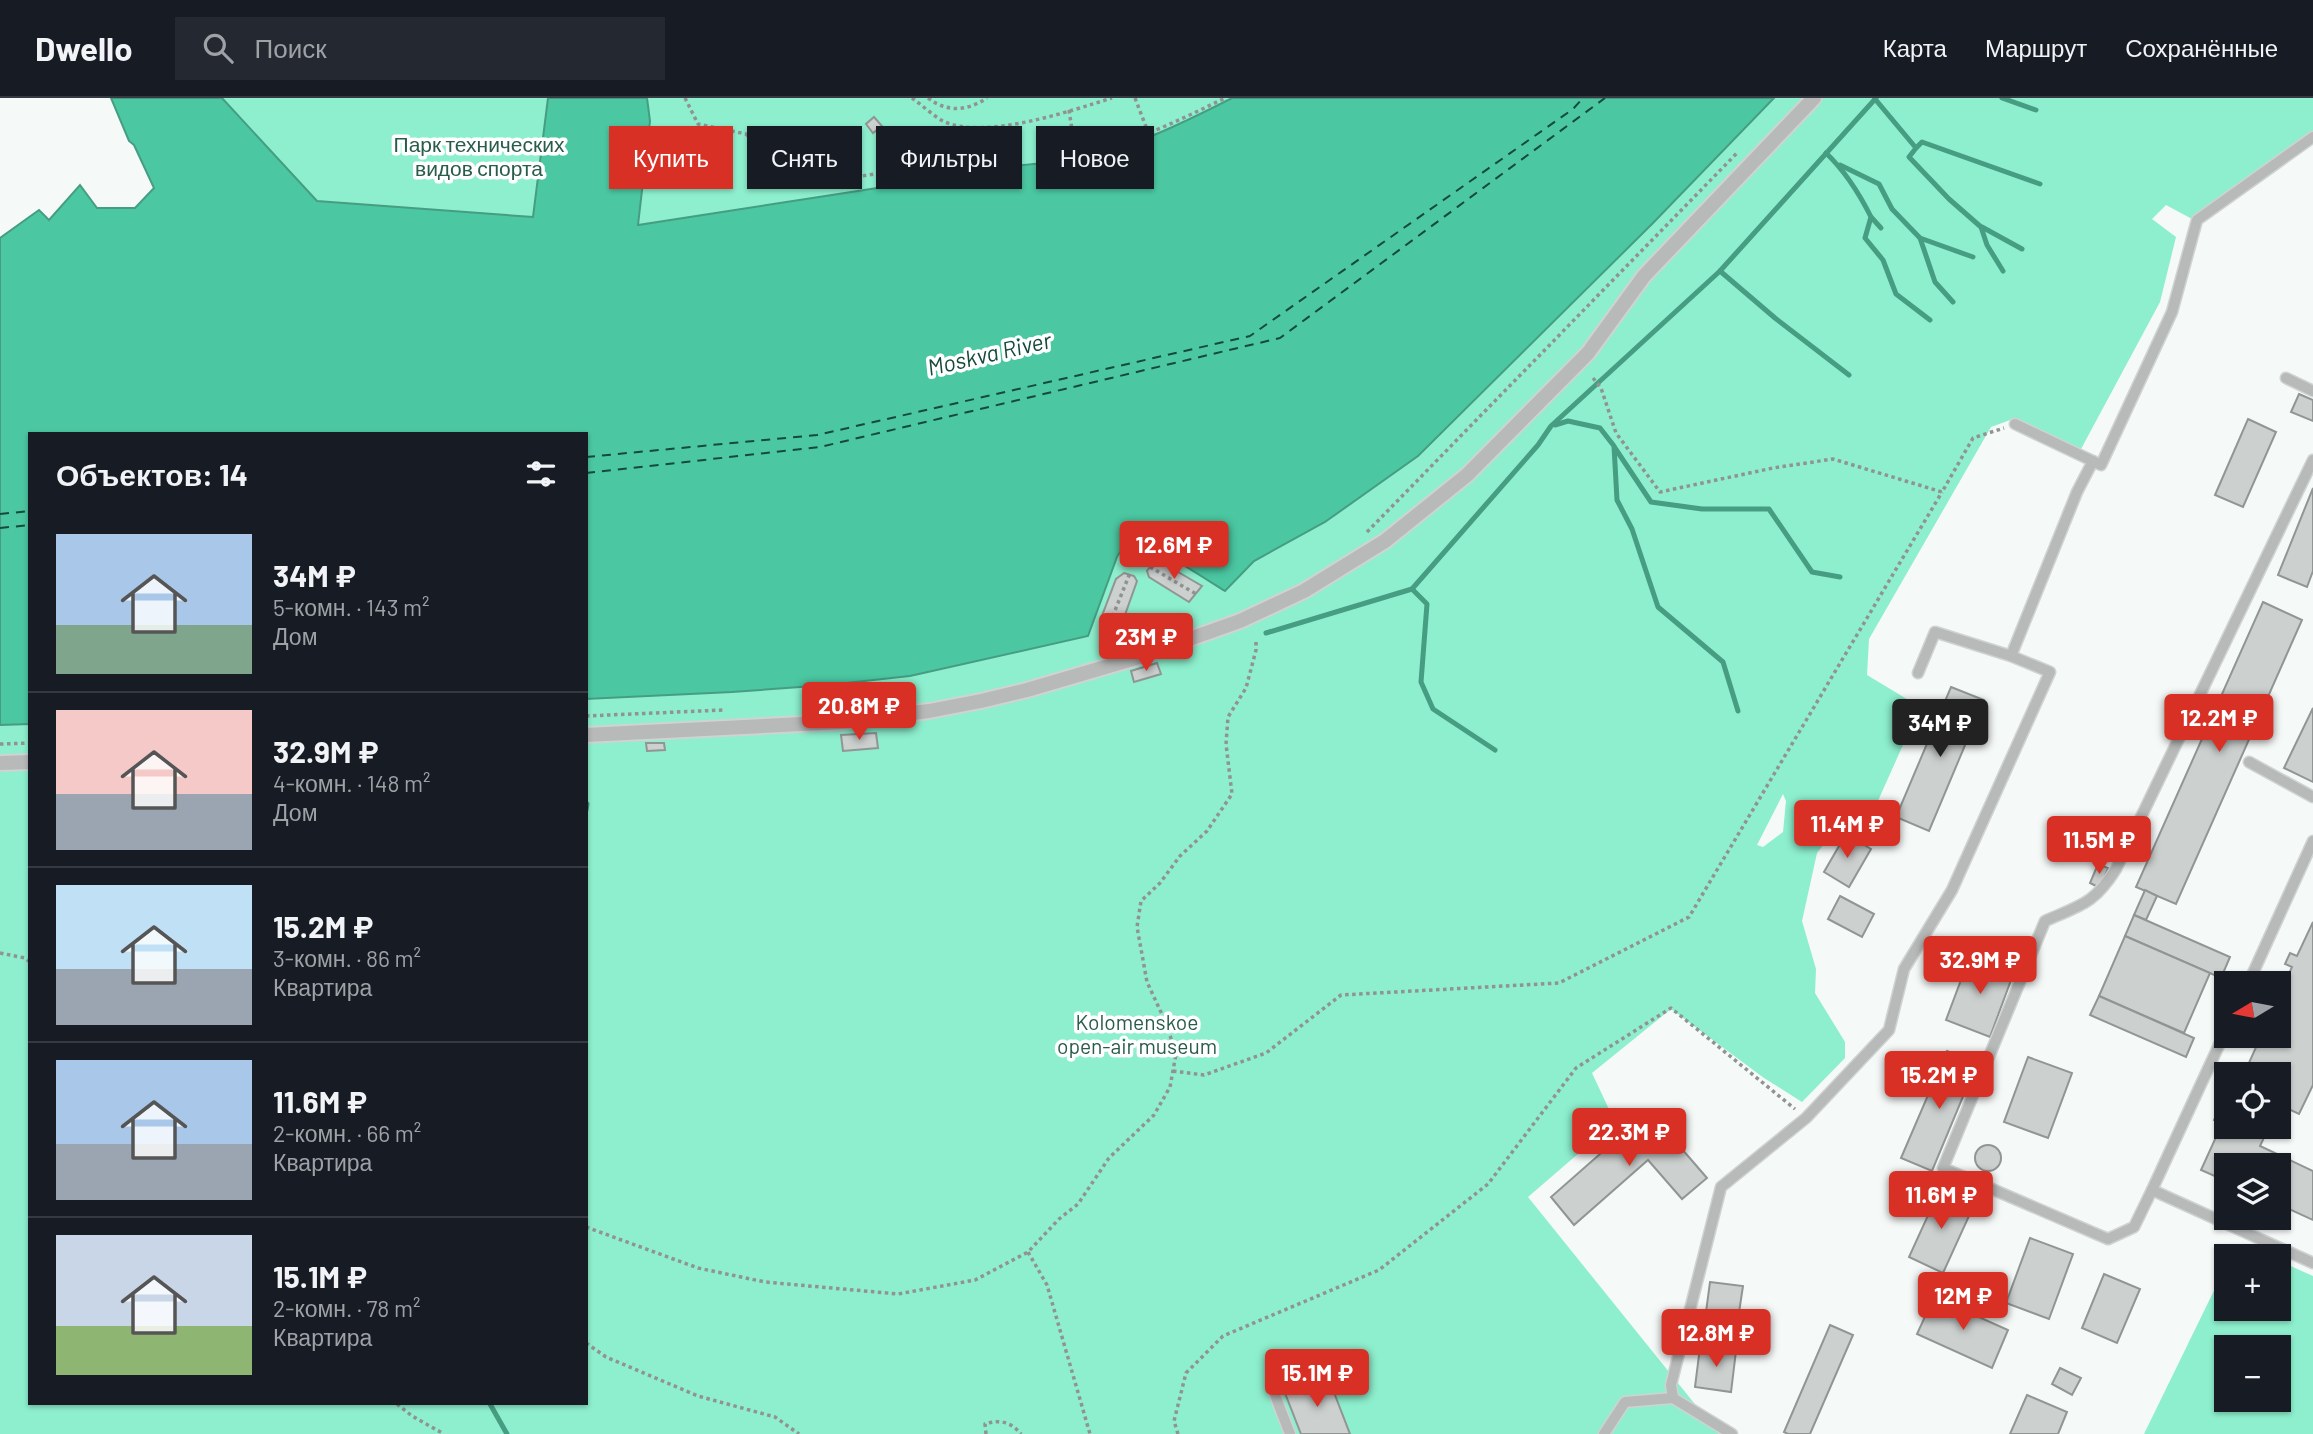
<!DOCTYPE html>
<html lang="ru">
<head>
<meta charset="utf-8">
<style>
  :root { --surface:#171b24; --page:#242831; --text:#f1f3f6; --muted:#9ea1a6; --line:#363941; --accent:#d93025 }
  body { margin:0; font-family:Barlow,sans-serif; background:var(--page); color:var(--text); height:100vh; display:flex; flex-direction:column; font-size:26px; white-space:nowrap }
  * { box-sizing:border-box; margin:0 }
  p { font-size:23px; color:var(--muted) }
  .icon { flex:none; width:38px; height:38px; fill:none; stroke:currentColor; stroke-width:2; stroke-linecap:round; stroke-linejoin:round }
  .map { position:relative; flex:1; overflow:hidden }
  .sheet { position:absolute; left:28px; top:334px; width:560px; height:973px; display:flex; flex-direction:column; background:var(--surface); border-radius:0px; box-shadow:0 2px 5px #0004 }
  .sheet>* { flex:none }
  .hud { position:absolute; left:609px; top:28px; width:665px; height:63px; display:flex; gap:14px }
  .needle { width:46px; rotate:260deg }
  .tools { position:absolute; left:2214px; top:873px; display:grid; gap:14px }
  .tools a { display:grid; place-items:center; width:77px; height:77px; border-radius:0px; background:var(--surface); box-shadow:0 2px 5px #0004; font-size:35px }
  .price { position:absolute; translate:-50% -60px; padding:0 16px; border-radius:7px; background:var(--accent); color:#fff; font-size:23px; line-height:46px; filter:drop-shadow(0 2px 4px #0008) }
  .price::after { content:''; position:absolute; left:50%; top:42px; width:21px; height:16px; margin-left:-10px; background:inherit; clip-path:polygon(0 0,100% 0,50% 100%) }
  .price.active { background:#222; color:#fff }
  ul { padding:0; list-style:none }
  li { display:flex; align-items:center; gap:21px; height:175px; padding:0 28px }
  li+li { border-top:2px solid var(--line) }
  li span { display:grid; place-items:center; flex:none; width:196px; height:140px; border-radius:0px; color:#555 }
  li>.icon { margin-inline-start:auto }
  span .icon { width:84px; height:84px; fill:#fffc; stroke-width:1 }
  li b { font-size:30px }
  h2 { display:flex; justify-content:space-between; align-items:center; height:84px; padding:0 28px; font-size:30px }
  .pill { padding:0 24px; border-radius:0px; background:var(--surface); box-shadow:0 2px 5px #0004; font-size:24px; line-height:63px }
  .pill.active { background:var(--accent); color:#fff }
  header { display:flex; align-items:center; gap:42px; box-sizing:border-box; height:98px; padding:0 35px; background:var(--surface); border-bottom:2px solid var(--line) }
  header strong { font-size:33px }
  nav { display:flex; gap:38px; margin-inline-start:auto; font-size:24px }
  .search { width:490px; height:63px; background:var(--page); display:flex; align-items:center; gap:18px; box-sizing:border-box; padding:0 24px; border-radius:0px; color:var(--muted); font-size:26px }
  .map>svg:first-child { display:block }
  .green { fill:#8defcd; fill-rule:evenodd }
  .water { fill:#4bc7a1; stroke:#469d82; stroke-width:2 }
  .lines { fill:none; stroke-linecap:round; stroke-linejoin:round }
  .stream { stroke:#469d82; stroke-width:5 }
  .ferry { stroke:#164a3a; stroke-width:2; stroke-dasharray:9 7; stroke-linecap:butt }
  .building { fill:#ccd0cf; stroke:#919593; stroke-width:2 }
  .service-casing { stroke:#cfd3d1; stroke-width:13 }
  .pedestrian-casing { stroke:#cfd3d1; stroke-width:18 }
  .path { stroke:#909392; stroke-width:3.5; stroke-dasharray:3.5 3.5; stroke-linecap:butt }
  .service { stroke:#b8bab9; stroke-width:10 }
  .pedestrian { stroke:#b8bab9; stroke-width:14 }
  .labels { text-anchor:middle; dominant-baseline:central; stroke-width:7; stroke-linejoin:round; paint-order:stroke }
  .park-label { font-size:21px; fill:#295c4b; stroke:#fff }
  .water-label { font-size:23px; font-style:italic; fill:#164a3a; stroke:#fff }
</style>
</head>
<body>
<header>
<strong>Dwello</strong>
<div class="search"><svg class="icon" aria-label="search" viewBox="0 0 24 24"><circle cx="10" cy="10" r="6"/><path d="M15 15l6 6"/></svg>Поиск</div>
<nav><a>Карта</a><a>Маршрут</a><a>Сохранённые</a></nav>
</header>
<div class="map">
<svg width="2313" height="1336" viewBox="0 0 2313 1336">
  <rect width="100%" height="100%" fill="#f5f9f7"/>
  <!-- green -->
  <g class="green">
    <polygon points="222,0 548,0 534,119 317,103"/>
    <polygon points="647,0 1232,0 1178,28 1094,58 905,80 904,86 638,127 650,24"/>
    <path d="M 1774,0 L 2313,0 L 2313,34 L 2192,121 L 2166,107 L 2152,121 L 2176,139 L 2160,204 L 2081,351 L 2013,321 L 1991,329 L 1869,541 L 1867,577 L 1920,609 L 1877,705 L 1849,714 L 1817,755 L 1802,823 L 1816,871 L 1815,895 L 1845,944 L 1845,960 L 1802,1004 L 1764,980 L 1671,911 L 1592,975 L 1615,1024 L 1528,1099 L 1719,1336 L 0,1336 L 0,627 L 30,626 L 30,1306 L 586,1306 L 586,601 L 828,587 L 910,578 L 1087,538 L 1117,459 C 1123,451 1128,444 1139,445 C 1152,445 1210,484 1226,493 L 1254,463 L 1325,424 L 1418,358 L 1653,125 ZM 1783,696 L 1786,703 L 1783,734 L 1763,749 L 1757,747 Z"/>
    <path d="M 2279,1163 L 2313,1178 L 2313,1336 L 2144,1336 L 2226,1168 L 2226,1211 L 2278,1211 ZM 2226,1250 L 2278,1250 L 2278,1302 L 2226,1302 Z"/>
  </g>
  <!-- water -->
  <path class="water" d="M 111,0 L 222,0 L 317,103 L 533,119 L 548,0 L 647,0 L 650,23 L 638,127 L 903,86 L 905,79 L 1072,62 C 1128,52 1181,26 1232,0 L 1774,0 L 1653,125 L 1418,358 L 1325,424 L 1254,463 L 1225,493 C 1210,484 1152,445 1139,445 C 1128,444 1122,450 1117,459 L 1088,538 L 910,578 L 828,587 L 732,594 L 586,601 L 586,336 L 30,336 L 30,626 L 0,627 L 0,140 L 39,112 L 49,122 L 80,87 L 97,110 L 135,110 L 154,90 L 134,47 L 129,43 Z"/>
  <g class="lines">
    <!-- stream -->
    <g class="stream">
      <polyline points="2002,0 2036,12"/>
      <polyline points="1875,1 1916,50 1909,59 1949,101 1981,129 1987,147 2003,173"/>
      <polyline points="1916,50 1922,44 2040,86"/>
      <path d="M 1826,55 C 1846,74 1859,95 1871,119 L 1865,140 L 1883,162 L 1896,196 L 1930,222"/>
      <polyline points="1840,67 1879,86 1892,111 1920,140 1935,184 1953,204"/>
      <polyline points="1871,119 1881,130"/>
      <polyline points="1982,129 2022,151"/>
      <polyline points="1920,140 1973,159"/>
      <polyline points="1720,173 1775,220 1849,277"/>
      <polyline points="1555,327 1568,323 1600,330 1614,348 1617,402 1632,431 1658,509 1723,564 1738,613"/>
      <polyline points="1615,350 1651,404 1702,411 1769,411 1812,474 1840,479"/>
      <polyline points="1412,491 1427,506 1421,584 1433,611 1495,652"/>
      <polyline points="1266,535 1412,491 1538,347 1551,328 1720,173 1876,0"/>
      <polyline points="586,712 587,706"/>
      <polyline points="490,1306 507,1336"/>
    </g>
    <!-- ferry -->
    <g class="ferry">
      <polyline points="586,359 817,337 1250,238 1573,11 1583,0"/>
      <polyline points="586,375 820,349 1280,240 1605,0"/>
      <polyline points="0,416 30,413"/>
      <polyline points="0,430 30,427"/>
    </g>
  </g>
  <!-- building -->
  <g class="building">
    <polygon points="874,19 882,28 873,35 866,26"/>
    <polygon points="2299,296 2313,302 2313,323 2291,314"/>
    <polygon points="2248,321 2276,334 2243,409 2215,397"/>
    <polygon points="2313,390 2313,473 2307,489 2278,477"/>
    <polygon points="1161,464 1202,488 1189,504 1149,479 1147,473 1150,469"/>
    <polygon points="1124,475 1134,478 1137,483 1121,528 1100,523 1116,481"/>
    <polygon points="2263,504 2302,522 2176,806 2136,789"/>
    <polygon points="1157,565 1161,576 1134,584 1131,573"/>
    <polygon points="1951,589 1984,602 1929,733 1896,719"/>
    <polygon points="2313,610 2313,684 2284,670"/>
    <polygon points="876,635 878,650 843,653 841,637"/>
    <polygon points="646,645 664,645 665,652 647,653"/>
    <polygon points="1846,736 1871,751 1849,789 1824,774"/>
    <polygon points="2098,766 2108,770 2100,790 2090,785"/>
    <polygon points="2145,792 2157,798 2146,822 2134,817"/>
    <polygon points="1840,798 1874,816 1862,839 1828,821"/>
    <polygon points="2134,817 2230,859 2221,880 2125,838"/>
    <polygon points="2313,824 2313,987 2299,1016 2280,1007 2278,1009 2278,976 2244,976 2261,938 2278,938 2278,900 2292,869 2285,866 2290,855 2297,858"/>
    <polygon points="2125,838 2210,875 2184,935 2099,898"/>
    <polygon points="1970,858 2014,874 1990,939 1946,922"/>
    <polygon points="2099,898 2194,940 2186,959 2090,917"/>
    <polygon points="1947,953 1977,965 1932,1073 1901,1060"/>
    <polygon points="2028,959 2072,975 2048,1040 2004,1024"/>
    <polygon points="2219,1011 2226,1014 2226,1029 2269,1029 2260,1048 2313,1073 2313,1122 2278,1106 2278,1068 2226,1068 2226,1083 2201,1072 2222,1026 2214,1022"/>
    <polygon points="1649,1013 1707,1080 1682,1101 1648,1062 1574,1127 1551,1099"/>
    <circle cx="1988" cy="1060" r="13"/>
    <polygon points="1940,1091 1974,1107 1943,1175 1909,1159"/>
    <polygon points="2030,1140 2073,1156 2049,1221 2006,1205"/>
    <polygon points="2104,1176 2140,1191 2117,1245 2082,1230"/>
    <polygon points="1710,1184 1743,1188 1736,1234 1704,1229"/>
    <polygon points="1934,1199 2008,1232 1992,1270 1917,1236"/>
    <polygon points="1830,1227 1853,1237 1810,1336 1788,1336 1784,1334"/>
    <polygon points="1700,1249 1736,1253 1731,1294 1695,1289"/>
    <polygon points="2060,1270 2081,1280 2072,1297 2052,1286"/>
    <polygon points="1328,1279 1350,1336 1301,1336 1285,1295"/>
    <polygon points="2027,1297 2067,1314 2058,1336 2010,1336"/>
  </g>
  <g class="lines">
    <defs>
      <g id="service">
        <polyline points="2286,280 2313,293"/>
        <polyline points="2015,326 2101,367 2172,214 2197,122 2313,39"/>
        <path d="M 2313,362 L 2116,771 C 2094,806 2081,807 2045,823 L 1943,1070 L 2108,1141 L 2134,1129 L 2152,1092 L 2313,1165"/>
        <polyline points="2011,558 2077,394 2093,363"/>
        <polyline points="2249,664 2313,699"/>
        <polyline points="2248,886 2313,743"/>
        <polyline points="2152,1092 2226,932"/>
        <polyline points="1273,1292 1290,1336"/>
        <polyline points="1673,1300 1671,1287 1721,1089 1806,1020 1889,932 1904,871 1952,792 2050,574 2011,558 1935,534 1918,575"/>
        <polyline points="1604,1336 1625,1304 1673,1300 1732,1336"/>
      </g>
      <g id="pedestrian">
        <polyline points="586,637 841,624 929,613 981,603 1027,592 1136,560 1240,523 1304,493 1385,443 1467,377 1588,255 1644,178 1814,0"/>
        <polyline points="0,665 30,664"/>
      </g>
    </defs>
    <!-- service casing -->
    <use href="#service" class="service-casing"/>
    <!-- pedestrian casing -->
    <use href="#pedestrian" class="pedestrian-casing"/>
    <!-- path -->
    <g class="path">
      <polyline points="685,0 698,26 746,36 799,88 900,72 928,64 960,47 966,29"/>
      <path d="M 912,0 C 922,7 932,17 943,23 C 983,43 1070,13 1112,0"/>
      <path d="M 928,0 C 948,15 967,13 987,0"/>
      <polyline points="1135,0 1148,34"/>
      <polyline points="1069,12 1076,58"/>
      <path d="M 1070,59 C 1124,49 1176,24 1225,0"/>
      <polyline points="1593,280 1601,290 1616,335 1660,394 1773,370 1833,361 1942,394 1973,340 2004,330"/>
      <polyline points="1367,434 1738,54"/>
      <polyline points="1150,469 1196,496"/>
      <polyline points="1110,525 1130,475"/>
      <polyline points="815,607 849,605"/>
      <polyline points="586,618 723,612"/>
      <polyline points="0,646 30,645"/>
      <polyline points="0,855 25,860 30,864"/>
      <polyline points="1173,973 1204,977 1266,955 1341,897 1559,885 1689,819 1942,394"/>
      <polyline points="586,1129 698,1170 765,1184 898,1196 975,1182 1028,1154 1059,1121 1078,1106 1109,1060 1154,1017 1170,989 1176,956 1166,925 1147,884 1137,829 1141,803 1160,785 1180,758 1207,733 1232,696 1226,646 1228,619 1246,590 1256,552 1256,542"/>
      <polyline points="1028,1154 1047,1187 1090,1336"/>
      <polyline points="586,1245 606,1259 698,1298 775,1319 799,1336"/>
      <polyline points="397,1306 412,1318 444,1336"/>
      <path d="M 986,1336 L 985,1326 C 1000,1321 1011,1324 1021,1336"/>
      <polyline points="1178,1336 1174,1323 1186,1275 1223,1238 1379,1172 1488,1086 1576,970 1671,910 1795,1011"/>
    </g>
    <!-- service -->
    <use href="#service" class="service"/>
    <!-- pedestrian -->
    <use href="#pedestrian" class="pedestrian"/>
  </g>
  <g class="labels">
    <!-- park labels -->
    <g class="park-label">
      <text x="479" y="45">Парк технических<tspan x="479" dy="24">видов спорта</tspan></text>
      <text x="1137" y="923">Kolomenskoe<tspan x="1137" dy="24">open-air museum</tspan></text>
    </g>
    <!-- water labels -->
    <g class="water-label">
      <text transform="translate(989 255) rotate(-13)">Moskva River</text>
    </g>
  </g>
</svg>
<div class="tools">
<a><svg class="needle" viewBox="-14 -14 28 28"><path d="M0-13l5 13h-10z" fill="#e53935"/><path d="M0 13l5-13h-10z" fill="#9ea1a6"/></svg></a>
<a><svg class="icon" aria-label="locate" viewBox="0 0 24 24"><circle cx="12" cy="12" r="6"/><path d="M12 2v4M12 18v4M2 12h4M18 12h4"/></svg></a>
<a><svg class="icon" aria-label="layers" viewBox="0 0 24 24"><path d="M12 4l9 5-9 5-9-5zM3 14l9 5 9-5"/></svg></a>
<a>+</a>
<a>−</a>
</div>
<b class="price" style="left:1174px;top:483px">12.6M ₽</b>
<b class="price" style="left:1146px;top:575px">23M ₽</b>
<b class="price" style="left:859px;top:644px">20.8M ₽</b>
<b class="price" style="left:2219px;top:656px">12.2M ₽</b>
<b class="price active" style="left:1940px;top:661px">34M ₽</b>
<b class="price" style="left:1847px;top:762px">11.4M ₽</b>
<b class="price" style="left:2099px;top:778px">11.5M ₽</b>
<b class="price" style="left:1980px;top:898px">32.9M ₽</b>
<b class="price" style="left:1939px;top:1013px">15.2M ₽</b>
<b class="price" style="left:1629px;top:1070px">22.3M ₽</b>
<b class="price" style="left:1941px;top:1133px">11.6M ₽</b>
<b class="price" style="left:1963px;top:1234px">12M ₽</b>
<b class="price" style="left:1716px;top:1271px">12.8M ₽</b>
<b class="price" style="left:1317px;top:1311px">15.1M ₽</b>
<div class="hud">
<a class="pill active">Купить</a>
<a class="pill">Снять</a>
<a class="pill">Фильтры</a>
<a class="pill">Новое</a>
</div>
<section class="sheet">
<h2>Объектов: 14<svg class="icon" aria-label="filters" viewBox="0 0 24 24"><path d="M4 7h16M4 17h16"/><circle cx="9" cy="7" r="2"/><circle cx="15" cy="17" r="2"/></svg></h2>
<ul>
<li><span style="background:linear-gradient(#a9c7e8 65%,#7fa58c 0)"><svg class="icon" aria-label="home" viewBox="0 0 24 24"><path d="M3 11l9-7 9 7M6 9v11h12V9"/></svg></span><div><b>34M ₽</b><p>5-комн. · 143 m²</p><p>Дом</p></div></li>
<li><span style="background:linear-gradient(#f6c9c9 60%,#9aa5b1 0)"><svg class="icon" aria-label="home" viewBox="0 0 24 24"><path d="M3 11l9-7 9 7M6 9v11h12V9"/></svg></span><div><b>32.9M ₽</b><p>4-комн. · 148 m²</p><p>Дом</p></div></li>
<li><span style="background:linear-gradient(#bfe0f5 60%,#9aa5b1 0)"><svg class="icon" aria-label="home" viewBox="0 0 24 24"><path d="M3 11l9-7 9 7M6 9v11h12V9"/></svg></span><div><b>15.2M ₽</b><p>3-комн. · 86 m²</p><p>Квартира</p></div></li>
<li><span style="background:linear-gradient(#a9c7e8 60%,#9aa5b1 0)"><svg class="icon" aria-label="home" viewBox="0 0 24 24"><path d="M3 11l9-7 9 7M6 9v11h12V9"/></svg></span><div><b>11.6M ₽</b><p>2-комн. · 66 m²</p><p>Квартира</p></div></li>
<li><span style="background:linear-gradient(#c9d6e8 65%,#8fb573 0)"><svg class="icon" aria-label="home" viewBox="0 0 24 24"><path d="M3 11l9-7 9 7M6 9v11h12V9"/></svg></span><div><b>15.1M ₽</b><p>2-комн. · 78 m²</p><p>Квартира</p></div></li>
</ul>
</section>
</div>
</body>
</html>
